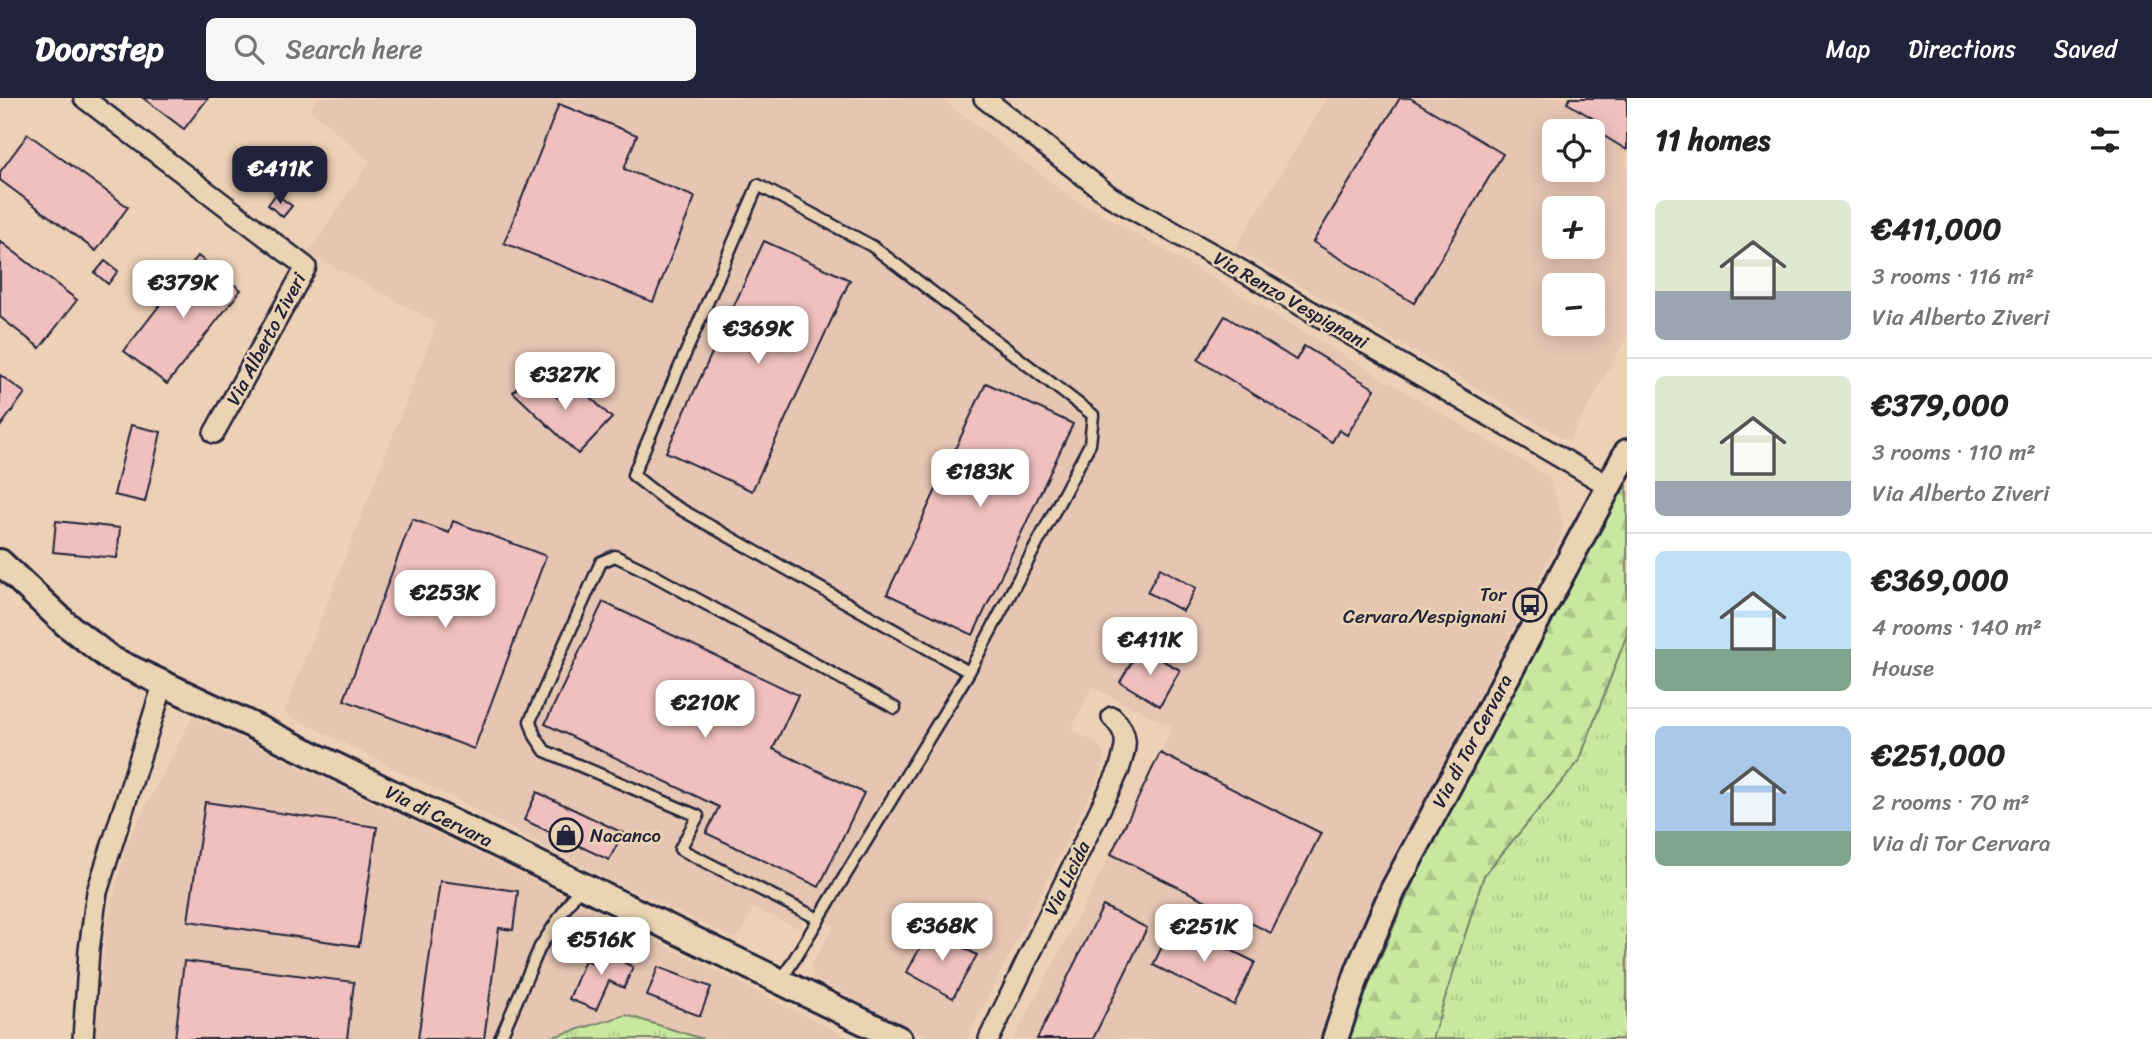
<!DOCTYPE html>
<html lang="en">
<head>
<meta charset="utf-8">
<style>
  :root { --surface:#fff; --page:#f6f6f6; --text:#222; --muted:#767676; --line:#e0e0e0; --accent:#22223b }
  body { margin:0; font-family:Sriracha,sans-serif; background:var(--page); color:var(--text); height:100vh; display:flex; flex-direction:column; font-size:26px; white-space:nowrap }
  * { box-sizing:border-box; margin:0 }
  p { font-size:23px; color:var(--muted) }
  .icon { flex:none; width:38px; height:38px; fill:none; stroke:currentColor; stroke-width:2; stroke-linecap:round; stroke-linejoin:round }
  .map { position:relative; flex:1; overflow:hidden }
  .side { display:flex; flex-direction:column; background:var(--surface); width:525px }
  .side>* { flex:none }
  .fabs { position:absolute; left:1542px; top:21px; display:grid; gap:14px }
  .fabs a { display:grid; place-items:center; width:63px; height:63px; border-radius:10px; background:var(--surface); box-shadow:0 4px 18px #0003; font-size:35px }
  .price { position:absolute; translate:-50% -60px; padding:0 16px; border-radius:14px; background:#fff; color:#222; font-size:23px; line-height:46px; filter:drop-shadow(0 2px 4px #0008) }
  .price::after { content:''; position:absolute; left:50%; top:42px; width:21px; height:16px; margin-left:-10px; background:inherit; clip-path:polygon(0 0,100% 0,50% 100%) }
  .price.selected { background:var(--accent); color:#fff }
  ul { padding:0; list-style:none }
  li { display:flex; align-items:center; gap:21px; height:175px; padding:0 28px }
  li+li { border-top:2px solid var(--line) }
  li span { display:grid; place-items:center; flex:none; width:196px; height:140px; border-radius:10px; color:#555 }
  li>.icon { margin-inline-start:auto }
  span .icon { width:84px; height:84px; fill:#fffc; stroke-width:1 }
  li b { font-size:30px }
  h2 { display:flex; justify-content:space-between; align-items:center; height:84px; padding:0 28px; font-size:30px }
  header { display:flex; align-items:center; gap:42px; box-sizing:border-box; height:98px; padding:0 35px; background:var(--accent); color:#fff }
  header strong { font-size:33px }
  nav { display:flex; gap:38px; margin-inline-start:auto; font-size:24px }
  .search { width:490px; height:63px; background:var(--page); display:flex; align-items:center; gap:18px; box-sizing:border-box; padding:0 24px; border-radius:10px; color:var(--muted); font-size:26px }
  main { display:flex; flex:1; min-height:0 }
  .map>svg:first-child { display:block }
  .built { fill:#e6c5b3; fill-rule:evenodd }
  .grass { fill:url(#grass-tufts); stroke:#76856d; stroke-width:2 }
  .forest { fill:url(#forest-firs); stroke:#76856d; stroke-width:2 }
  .building { fill:#efc0bd; stroke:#22223b; stroke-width:2 }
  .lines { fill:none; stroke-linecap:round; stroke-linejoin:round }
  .service-casing { stroke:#22223b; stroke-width:15 }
  .minor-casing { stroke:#22223b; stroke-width:24 }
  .tertiary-casing { stroke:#22223b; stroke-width:30 }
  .service { stroke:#ead4b3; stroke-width:10 }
  .minor { stroke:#ead4b3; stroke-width:19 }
  .tertiary { stroke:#ead4b3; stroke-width:24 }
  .labels { text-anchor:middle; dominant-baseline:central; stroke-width:5; stroke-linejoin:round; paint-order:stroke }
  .street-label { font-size:19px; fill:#22223b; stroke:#ead4b3 }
  .poi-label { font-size:19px; fill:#22223b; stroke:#ead4b3; text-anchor:end }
</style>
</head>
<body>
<header>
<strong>Doorstep</strong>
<div class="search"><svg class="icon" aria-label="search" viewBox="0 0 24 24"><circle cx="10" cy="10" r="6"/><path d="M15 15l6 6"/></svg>Search here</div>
<nav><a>Map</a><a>Directions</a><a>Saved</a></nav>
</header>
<main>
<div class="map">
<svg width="1627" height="941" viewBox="0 0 1627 941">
  <defs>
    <pattern id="grass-tufts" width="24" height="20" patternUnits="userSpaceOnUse" patternTransform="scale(1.75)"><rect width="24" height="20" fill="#c9e89f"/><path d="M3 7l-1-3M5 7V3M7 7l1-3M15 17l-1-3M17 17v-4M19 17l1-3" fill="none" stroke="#acc78a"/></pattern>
    <pattern id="forest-firs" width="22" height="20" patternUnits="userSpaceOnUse" patternTransform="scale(1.75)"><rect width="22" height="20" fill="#c9e89f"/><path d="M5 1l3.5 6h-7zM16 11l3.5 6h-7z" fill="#acc78a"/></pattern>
  </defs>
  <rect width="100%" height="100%" fill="#edd1b6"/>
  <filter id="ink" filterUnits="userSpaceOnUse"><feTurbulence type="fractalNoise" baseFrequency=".0143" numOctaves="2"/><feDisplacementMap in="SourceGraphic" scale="14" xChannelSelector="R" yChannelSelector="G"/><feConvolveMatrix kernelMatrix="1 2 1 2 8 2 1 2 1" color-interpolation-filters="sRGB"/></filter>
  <g filter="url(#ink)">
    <!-- built -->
    <g class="built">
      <polygon points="319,0 941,0 1069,98 1220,184 1549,379 1563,422 1560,439 1401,748 1342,873 1318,941 1014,941 1111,756 1173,629 1092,589 1071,632 1096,644 1105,659 1099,679 967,941 931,941 813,880 811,868 834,828 808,815 799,830 753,810 742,835 734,840 593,774 487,717 284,615 437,225 308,155 370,63 310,11"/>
      <path d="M 1327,0 L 1627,0 L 1627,238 L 1569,343 L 1235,150 ZM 1554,33 L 1592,33 L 1592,72 L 1554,72 ZM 1554,110 L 1592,110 L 1592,149 L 1554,149 ZM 1554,187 L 1592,187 L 1592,226 L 1554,226 Z"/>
      <polygon points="193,618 579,804 851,941 703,941 626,917 546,941 95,941 107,827 126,746"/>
    </g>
    <!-- grass -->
    <g class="grass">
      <polygon points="1627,536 1627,941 1432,941 1484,777 1579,663"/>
      <polygon points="626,917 703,941 546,941"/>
    </g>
    <!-- forest -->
    <polygon class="forest" points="1627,378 1627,536 1579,663 1484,777 1432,941 1349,941 1358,911 1417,775"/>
    <!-- building -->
    <g class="building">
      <polygon points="143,0 208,0 184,31"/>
      <polygon points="1400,0 1410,0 1503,56 1414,205 1313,144"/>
      <polygon points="1570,0 1627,0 1627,52 1596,33 1601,25 1567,5"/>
      <polygon points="559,6 637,37 624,71 695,99 653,204 504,145"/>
      <polygon points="28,36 128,109 96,153 0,82 0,74"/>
      <polygon points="276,96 292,108 283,119 268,107"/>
      <polygon points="0,143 77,202 40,250 0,219"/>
      <polygon points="764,143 850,182 752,393 666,354"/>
      <polygon points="198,158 241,192 167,286 124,253"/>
      <polygon points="105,163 118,173 108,186 95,175"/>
      <polygon points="1225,218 1296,262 1304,248 1375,291 1347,337 1339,332 1332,344 1198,262"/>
      <polygon points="531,275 558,300 574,284 612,320 578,356 513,294"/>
      <polygon points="0,277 25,295 0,329"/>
      <polygon points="986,285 1073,326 973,537 887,496"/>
      <polygon points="131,327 161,334 145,404 114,397"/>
      <polygon points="412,421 449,435 453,423 546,458 474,651 344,602"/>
      <polygon points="56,423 120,430 117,460 53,454"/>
      <polygon points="1160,470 1196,490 1183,513 1147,494"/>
      <polygon points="603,504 798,597 773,651 864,695 819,789 706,735 719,709 545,626"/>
      <polygon points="1140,550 1180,572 1160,608 1120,584"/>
      <polygon points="1160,655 1321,735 1271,835 1111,756"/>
      <polygon points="537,694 623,735 609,762 524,722"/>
      <polygon points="205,704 377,729 359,848 188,823"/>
      <polygon points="440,783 518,793 513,832 499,830 484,941 418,941"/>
      <polygon points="1103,808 1147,830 1093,941 1037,941"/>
      <polygon points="1174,824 1255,864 1234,907 1153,867"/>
      <polygon points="930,831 977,857 953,900 907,874"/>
      <polygon points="614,843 629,849 623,864 633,869 624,890 609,883 596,912 569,901 585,862 603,869"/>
      <polygon points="184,863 354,884 347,941 351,941 175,941"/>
      <polygon points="658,869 711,889 700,918 647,898"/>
    </g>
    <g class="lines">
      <defs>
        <g id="service">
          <polyline points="819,821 680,751 698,718 545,653 535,638 530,623 601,464 615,458 646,473 895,610"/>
          <polyline points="781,883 969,574 1090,346 1093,317 872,148 758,87 633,377 666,403 969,574"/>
          <polyline points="500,941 540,849 581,787"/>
        </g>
        <g id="minor">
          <polyline points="84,0 306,169 214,335"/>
          <polyline points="984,0 1111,99 1227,164 1609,388"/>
          <polyline points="83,941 89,852 97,794 163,587"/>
          <path d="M 989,941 L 1119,672 C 1126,649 1131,637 1112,619"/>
        </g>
        <g id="tertiary">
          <polyline points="0,464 66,526 111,561 262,632 899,941"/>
          <polyline points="1335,941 1359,871 1393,792 1627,354"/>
        </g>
      </defs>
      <!-- service casing -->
      <use href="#service" class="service-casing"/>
      <!-- minor casing -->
      <use href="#minor" class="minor-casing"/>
      <!-- tertiary casing -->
      <use href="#tertiary" class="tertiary-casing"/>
      <!-- service -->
      <use href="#service" class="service"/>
      <!-- minor -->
      <use href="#minor" class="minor"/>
      <!-- tertiary -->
      <use href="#tertiary" class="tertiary"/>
    </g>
  </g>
  <!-- icons -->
  <defs>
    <symbol id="bus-ring" viewBox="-11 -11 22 22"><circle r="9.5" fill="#ead4b3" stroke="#22223b" stroke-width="1.5"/><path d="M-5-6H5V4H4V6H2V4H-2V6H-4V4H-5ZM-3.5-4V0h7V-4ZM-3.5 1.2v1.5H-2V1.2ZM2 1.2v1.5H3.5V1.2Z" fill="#22223b"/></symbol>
    <symbol id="shop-ring" viewBox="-11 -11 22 22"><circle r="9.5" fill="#ead4b3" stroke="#22223b" stroke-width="1.5"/><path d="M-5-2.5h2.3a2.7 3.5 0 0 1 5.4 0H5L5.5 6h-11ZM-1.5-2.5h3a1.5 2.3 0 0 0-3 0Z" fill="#22223b"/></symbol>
  </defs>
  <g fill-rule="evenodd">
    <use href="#bus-ring" x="1511" y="488" width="38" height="38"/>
    <use href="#shop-ring" x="547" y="718" width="38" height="38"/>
  </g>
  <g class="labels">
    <!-- street labels -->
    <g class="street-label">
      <text transform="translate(1291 202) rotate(30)">Via Renzo Vespignani</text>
      <text transform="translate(266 241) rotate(-62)">Via Alberto Ziveri</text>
      <text transform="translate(1472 643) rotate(-62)">Via di Tor Cervara</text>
      <text transform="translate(439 718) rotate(26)">Via di Cervara</text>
      <text transform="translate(1067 780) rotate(-64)">Via Licida</text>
    </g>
    <!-- poi labels -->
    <g class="poi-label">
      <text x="1506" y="496">Tor<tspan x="1506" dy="22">Cervara/Vespignani</tspan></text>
      <text x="590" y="737" text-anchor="start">Nacanco</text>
    </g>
  </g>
</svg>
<div class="fabs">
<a><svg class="icon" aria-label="locate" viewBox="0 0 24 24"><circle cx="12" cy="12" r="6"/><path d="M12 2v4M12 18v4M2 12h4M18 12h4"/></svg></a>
<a>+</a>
<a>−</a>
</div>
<b class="price selected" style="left:280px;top:108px">€411K</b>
<b class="price" style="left:183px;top:222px">€379K</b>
<b class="price" style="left:758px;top:268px">€369K</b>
<b class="price" style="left:565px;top:314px">€327K</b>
<b class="price" style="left:980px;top:411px">€183K</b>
<b class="price" style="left:445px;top:532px">€253K</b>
<b class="price" style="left:1150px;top:579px">€411K</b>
<b class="price" style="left:705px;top:642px">€210K</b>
<b class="price" style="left:942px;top:865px">€368K</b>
<b class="price" style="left:1204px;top:866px">€251K</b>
<b class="price" style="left:601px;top:879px">€516K</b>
</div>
<section class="side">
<h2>11 homes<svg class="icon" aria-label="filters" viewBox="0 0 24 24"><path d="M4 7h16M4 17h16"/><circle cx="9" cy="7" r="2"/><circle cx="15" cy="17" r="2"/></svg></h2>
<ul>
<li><span style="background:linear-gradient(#dfe7d0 65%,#9aa5b1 0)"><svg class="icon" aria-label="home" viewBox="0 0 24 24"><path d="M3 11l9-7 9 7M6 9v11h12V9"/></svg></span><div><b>€411,000</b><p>3 rooms · 116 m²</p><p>Via Alberto Ziveri</p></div></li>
<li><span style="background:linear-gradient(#dfe7d0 75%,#9aa5b1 0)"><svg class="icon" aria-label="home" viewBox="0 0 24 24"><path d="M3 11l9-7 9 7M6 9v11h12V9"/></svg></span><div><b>€379,000</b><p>3 rooms · 110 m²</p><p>Via Alberto Ziveri</p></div></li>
<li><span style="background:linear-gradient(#bfe0f5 70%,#7fa58c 0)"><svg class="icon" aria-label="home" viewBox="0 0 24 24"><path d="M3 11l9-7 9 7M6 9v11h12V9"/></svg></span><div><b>€369,000</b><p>4 rooms · 140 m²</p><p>House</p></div></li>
<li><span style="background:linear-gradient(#a9c7e8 75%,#7fa58c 0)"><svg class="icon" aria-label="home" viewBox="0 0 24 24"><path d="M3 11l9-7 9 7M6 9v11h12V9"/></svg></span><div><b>€251,000</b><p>2 rooms · 70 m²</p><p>Via di Tor Cervara</p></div></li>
</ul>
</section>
</main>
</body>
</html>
